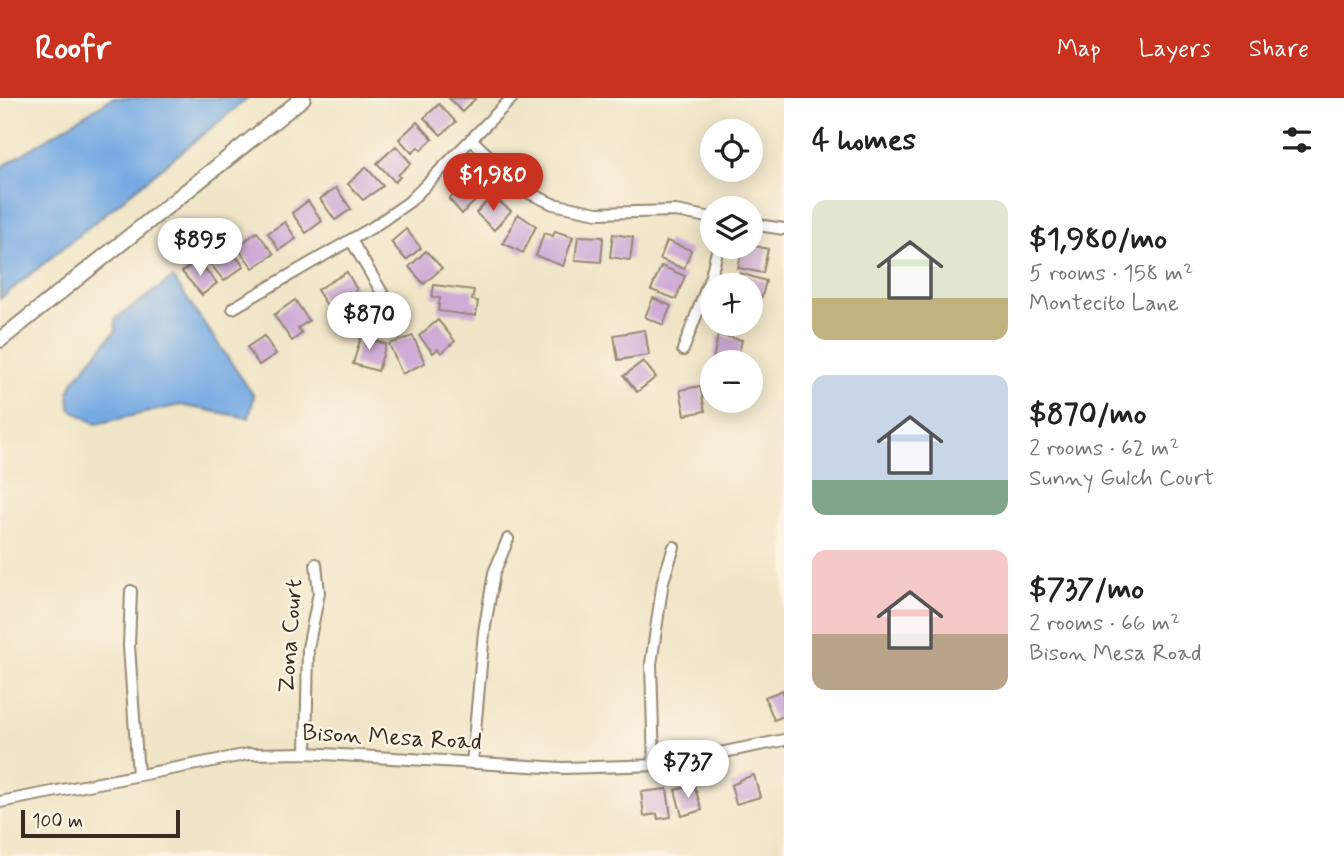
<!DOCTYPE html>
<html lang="en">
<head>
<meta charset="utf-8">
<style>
  :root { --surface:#fff; --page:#f6f6f6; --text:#222; --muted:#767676; --accent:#c8321e }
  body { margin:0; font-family:Mynerve,sans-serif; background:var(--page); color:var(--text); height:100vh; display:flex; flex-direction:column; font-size:26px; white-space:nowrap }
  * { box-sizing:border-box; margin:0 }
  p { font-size:23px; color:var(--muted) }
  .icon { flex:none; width:38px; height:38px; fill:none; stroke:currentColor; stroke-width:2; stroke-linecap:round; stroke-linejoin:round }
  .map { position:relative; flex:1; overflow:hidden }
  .side { display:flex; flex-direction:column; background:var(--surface); width:560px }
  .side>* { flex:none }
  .controls { position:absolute; left:700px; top:21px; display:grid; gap:14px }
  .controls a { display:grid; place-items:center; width:63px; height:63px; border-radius:50%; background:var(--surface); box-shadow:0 4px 18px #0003; font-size:35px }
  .scale { position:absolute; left:21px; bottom:18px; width:159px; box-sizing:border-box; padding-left:7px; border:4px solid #3b2a1e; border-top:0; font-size:19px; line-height:24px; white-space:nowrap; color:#3b2a1e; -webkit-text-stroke:5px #fcf5e5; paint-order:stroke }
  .price { position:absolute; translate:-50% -60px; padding:0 16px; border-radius:24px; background:#fff; color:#222; font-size:23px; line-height:46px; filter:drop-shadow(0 2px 4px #0008) }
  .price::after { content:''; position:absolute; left:50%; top:42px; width:21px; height:16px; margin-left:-10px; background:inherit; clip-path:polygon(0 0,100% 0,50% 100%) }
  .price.on { background:var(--accent); color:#fff }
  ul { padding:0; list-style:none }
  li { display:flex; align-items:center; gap:21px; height:175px; padding:0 28px }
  li span { display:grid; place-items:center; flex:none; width:196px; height:140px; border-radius:14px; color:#555 }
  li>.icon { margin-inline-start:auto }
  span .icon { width:84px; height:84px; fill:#fffc; stroke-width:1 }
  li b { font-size:30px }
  h2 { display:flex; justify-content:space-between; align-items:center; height:84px; padding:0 28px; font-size:30px }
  header { display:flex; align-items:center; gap:42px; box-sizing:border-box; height:98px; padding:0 35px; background:var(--accent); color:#fff }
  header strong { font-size:33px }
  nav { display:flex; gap:38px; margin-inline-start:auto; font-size:24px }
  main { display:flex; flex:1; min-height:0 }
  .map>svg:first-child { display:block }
  .water { fill:#76aae3; stroke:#586a80; stroke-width:2 }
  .building { fill:#cfabd7 }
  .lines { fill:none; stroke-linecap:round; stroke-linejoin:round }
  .minor-casing { stroke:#968872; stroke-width:14 }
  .tertiary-casing { stroke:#968872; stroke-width:18 }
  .minor { stroke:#fff; stroke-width:10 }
  .tertiary { stroke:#fff; stroke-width:14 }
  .labels { text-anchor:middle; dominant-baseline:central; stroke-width:5; stroke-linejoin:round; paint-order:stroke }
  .street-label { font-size:24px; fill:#3b2a1e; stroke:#fcf5e5 }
</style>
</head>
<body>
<header>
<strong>Roofr</strong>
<nav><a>Map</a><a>Layers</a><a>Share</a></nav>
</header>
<main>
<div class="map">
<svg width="784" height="758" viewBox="0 0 784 758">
  <rect width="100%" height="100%" fill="#fcf5e5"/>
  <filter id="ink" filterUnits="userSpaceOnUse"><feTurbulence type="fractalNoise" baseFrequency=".0143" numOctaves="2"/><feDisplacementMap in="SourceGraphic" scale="14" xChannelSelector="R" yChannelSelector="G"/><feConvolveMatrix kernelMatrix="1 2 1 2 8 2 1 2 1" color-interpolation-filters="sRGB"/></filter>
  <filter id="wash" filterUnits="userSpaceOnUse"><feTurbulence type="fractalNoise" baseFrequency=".00686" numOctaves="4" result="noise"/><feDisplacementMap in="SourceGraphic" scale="28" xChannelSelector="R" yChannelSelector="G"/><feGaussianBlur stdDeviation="1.57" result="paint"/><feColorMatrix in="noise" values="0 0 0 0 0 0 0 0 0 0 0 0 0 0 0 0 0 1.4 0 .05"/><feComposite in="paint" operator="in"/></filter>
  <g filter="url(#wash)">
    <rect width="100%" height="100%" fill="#f0e5c7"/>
    <!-- water -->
    <g class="water">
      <polygon points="112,0 248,0 0,201 0,70"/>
      <polygon points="173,180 254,298 249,320 180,307 96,326 70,311 69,294 75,281 116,232 115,221"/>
    </g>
    <g id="blocks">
      <!-- building -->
      <g class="building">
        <polygon points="449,0 476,0 462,14"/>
        <polygon points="439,6 456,24 441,37 424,20"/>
        <polygon points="417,24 433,41 421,52 418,49 412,55 399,41"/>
        <polygon points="396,48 411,65 398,77 400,79 395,84 377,65"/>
        <polygon points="366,69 383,88 363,102 348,86"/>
        <polygon points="472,80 484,94 462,116 449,101"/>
        <polygon points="336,90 351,111 335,122 320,101"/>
        <polygon points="492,98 511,113 494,132 476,115"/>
        <polygon points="308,103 322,123 306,135 292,115"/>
        <polygon points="518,116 536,128 523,155 503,145"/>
        <polygon points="285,124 296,141 279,152 268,135"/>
        <polygon points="406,131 421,150 406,162 391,144"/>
        <polygon points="555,133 573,139 563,168 536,158 544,135 553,138"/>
        <polygon points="257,134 274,156 253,170 237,149"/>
        <polygon points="613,136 633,139 630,162 610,159"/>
        <polygon points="578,138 603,139 601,164 575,162"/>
        <polygon points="667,143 691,152 684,171 660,161"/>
        <polygon points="751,147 768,151 763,175 738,170 742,153 746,154 747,149"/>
        <polygon points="228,149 244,168 224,183 209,164"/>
        <polygon points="426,153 442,170 424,186 409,169"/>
        <polygon points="200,165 217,185 202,197 182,174 192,166 195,170"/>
        <polygon points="661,168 685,178 676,201 651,192"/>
        <polygon points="347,174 357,192 328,209 317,192"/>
        <polygon points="740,175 766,183 762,199 758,198 755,206 751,205 751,187 737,187"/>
        <polygon points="434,187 474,192 472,202 478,203 476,218 438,213 440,200 432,199"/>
        <polygon points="653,200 671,208 663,227 645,219"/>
        <polygon points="356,201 369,222 351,233 338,212"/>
        <polygon points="295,202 309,223 298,230 302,235 292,243 274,217"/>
        <polygon points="438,222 455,243 441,255 438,251 433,255 419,238"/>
        <polygon points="363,232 374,236 372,242 386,246 378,273 353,266"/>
        <polygon points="645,232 649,257 618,262 614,237"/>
        <polygon points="718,237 742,242 737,264 713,262"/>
        <polygon points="264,238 276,256 259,267 247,249"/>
        <polygon points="413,238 425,265 402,276 389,246"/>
        <polygon points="643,263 656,279 637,294 624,278"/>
        <polygon points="700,288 705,313 685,317 680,292"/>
        <polygon points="783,592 784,618 774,622 765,599"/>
        <polygon points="754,677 760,699 736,706 731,687 739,684 739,682"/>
        <polygon points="694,687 702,712 682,718 675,692"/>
        <polygon points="667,691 671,719 658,721 657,716 644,718 641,694"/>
      </g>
    </g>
  </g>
  <g filter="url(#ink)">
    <use href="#blocks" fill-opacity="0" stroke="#968872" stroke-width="2"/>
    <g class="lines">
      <defs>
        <g id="minor">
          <polyline points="471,41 525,93 553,106 597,115 676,113 712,120"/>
          <polyline points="751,126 784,131"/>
          <polyline points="351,142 391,210"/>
          <polyline points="233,210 373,129 409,104 512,0"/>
          <polyline points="683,252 711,178 718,149"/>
          <polyline points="131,493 129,548 138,677"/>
          <polyline points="306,655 308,550 319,495 316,466"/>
          <polyline points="472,665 484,534 494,475 508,441"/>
          <polyline points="654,667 651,566 663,483 674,449"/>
          <polyline points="0,704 249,656 306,655 563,670 660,667 784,642"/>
        </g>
        <polyline id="tertiary" points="0,242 303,0"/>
      </defs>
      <!-- minor casing -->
      <use href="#minor" class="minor-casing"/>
      <!-- tertiary casing -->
      <use href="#tertiary" class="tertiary-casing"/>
      <!-- minor -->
      <use href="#minor" class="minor"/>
      <!-- tertiary -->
      <use href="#tertiary" class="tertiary"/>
    </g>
  </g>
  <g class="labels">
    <!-- street labels -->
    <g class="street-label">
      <text transform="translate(291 538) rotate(-86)">Zona Court</text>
      <text transform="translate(392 640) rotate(3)">Bison Mesa Road</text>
    </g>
  </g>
</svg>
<div class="controls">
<a><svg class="icon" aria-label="locate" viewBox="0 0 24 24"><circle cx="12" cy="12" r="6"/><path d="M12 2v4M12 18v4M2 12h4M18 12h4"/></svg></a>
<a><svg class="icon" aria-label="layers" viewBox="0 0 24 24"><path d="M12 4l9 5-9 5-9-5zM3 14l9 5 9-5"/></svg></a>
<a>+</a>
<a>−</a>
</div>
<div class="scale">100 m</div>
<b class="price on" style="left:493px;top:115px">$1,980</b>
<b class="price" style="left:200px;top:180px">$895</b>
<b class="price" style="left:369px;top:254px">$870</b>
<b class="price" style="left:688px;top:702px">$737</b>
</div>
<section class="side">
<h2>4 homes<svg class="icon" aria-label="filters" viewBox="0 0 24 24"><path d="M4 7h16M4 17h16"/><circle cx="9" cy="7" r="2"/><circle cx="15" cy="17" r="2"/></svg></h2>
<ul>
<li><span style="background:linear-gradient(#dfe7d0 70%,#c2b280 0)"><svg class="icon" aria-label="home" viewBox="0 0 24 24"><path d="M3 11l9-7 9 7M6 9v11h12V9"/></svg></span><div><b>$1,980/mo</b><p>5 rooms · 158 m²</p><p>Montecito Lane</p></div></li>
<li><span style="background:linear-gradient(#c9d6e8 75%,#7fa58c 0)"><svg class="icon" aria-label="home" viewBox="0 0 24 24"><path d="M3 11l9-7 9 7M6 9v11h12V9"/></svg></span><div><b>$870/mo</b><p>2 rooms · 62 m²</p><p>Sunny Gulch Court</p></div></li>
<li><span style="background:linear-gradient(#f6c9c9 60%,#b9a48a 0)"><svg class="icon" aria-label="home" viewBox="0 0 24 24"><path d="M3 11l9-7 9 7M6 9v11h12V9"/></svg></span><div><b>$737/mo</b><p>2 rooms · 66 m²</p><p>Bison Mesa Road</p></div></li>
</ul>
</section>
</main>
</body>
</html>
